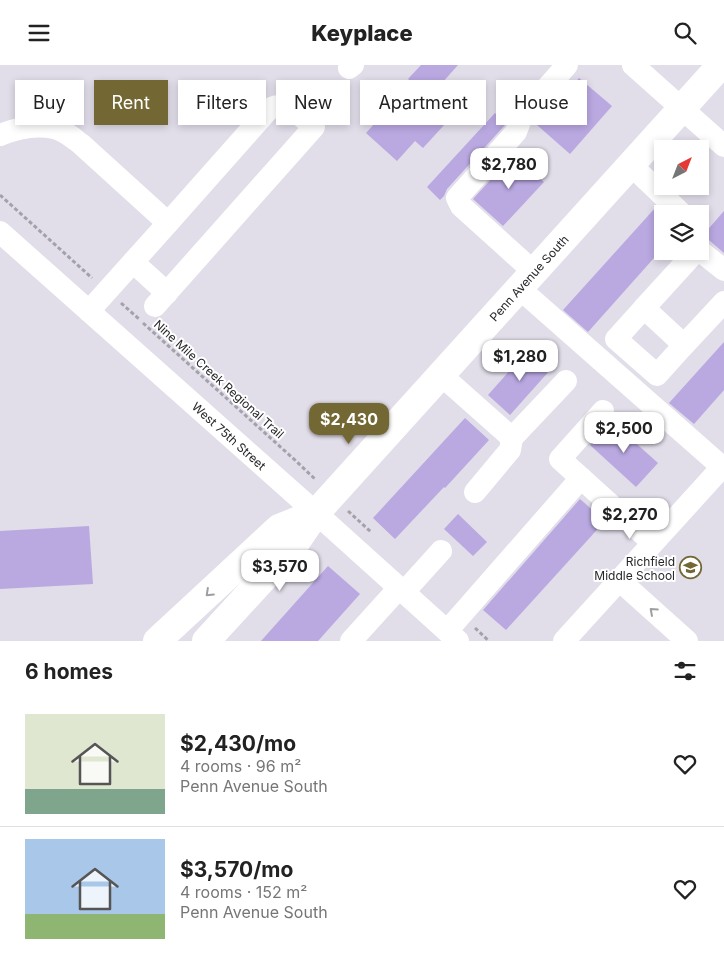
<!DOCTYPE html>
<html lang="en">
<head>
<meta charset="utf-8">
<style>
  :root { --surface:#fff; --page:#f6f6f6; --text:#222; --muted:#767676; --line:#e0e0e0; --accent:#736734 }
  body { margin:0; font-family:Inter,sans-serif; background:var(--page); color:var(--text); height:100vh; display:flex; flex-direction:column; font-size:19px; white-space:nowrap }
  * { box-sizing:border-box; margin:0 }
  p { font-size:16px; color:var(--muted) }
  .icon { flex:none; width:28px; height:28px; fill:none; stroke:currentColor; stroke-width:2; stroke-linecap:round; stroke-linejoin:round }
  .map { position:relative; height:576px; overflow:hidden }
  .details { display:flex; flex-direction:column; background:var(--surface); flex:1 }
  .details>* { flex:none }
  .guide { position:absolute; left:15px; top:15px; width:695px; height:45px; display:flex; gap:10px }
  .needle { width:32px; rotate:42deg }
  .controls { position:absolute; left:654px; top:75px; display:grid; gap:10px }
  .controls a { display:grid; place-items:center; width:55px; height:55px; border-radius:0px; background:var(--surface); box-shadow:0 2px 8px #0003; font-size:25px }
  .price { position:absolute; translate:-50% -42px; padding:0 11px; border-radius:10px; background:#fff; color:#222; font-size:16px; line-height:32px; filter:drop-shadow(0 1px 2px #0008) }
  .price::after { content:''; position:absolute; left:50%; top:30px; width:15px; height:11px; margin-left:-8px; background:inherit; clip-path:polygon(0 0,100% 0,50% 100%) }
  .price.active { background:var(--accent); color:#fff }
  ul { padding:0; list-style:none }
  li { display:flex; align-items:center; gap:15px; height:125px; padding:0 25px }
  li+li { border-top:1px solid var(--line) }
  li span { display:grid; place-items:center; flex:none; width:140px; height:100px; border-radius:0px; color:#555 }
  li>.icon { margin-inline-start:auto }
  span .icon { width:60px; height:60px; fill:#fffc; stroke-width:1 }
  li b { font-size:21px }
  h2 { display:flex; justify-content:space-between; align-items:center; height:60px; padding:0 25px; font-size:21px }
  .chip { padding:0 18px; border-radius:0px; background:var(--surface); box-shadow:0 2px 8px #0003; font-size:18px; line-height:45px }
  .chip.active { background:var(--accent); color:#fff }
  header { display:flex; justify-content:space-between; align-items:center; height:65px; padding:0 25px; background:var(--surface); font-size:22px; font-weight:800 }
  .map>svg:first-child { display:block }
  .building { fill:#baa8e1 }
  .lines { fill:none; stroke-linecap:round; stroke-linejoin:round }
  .path { stroke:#a4a1aa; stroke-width:3; stroke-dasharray:4 2.5; stroke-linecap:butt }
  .minor { stroke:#fff; stroke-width:22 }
  .major { stroke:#fff; stroke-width:28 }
  .oneway { stroke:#9e9d9f }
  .labels { text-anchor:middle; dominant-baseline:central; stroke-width:4; stroke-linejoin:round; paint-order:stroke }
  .street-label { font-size:12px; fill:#27262a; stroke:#fff }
  .poi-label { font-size:12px; fill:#27262a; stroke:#fff; text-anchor:end }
</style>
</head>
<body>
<header><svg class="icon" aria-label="menu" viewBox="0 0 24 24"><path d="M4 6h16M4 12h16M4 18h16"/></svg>Keyplace<svg class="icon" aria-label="search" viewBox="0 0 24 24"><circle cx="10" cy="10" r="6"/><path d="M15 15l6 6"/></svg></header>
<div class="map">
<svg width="724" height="576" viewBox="0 0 724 576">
  <rect width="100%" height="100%" fill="#e1dde9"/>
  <!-- building -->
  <g class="building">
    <polygon points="421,0 458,0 434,27 457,46 423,83 415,76 397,96 366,68 412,17 408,14"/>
    <polygon points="579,13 612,41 570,89 537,60"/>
    <polygon points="495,48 505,58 505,60 447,124 444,131 440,135 427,122"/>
    <polygon points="514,89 544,117 503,161 473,134"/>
    <polygon points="656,142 662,148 662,184 588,267 563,245"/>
    <polygon points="724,146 724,188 703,170"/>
    <polygon points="724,277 724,325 694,359 669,338"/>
    <polygon points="529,284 551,304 510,350 488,330"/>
    <polygon points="465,353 489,375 445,423 444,422 395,474 373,453"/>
    <polygon points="611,356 658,398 636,422 590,380"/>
    <polygon points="580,434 605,456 506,565 483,545"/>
    <polygon points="458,449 487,477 473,491 444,464"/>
    <polygon points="89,461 93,519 0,524 0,466"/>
    <polygon points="328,501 360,529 318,576 261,576"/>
  </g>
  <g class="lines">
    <!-- path -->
    <g class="path">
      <polyline points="0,130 92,213"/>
      <polyline points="121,238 139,254"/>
      <polyline points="143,258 296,396 316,415"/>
      <polyline points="348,446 371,467"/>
      <polyline points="475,563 489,576"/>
    </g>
    <!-- minor -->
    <g class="minor">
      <polyline points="633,0 724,81"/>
      <polyline points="349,3 353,0"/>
      <path d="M 0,70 C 17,63 35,59 54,63 C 64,65 73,73 81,79 L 168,158 L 89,246"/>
      <polyline points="631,100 682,149"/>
      <polyline points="0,167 316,448 458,576"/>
      <polyline points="696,186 644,243 684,280 724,237"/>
      <polyline points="700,186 724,205"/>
      <polyline points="133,197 167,228"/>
      <polyline points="534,207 461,141 457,133 516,67 522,51 567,0"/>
      <polyline points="519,223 722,402"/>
      <path d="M 155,241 L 314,62 C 303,53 287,35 271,43 C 268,45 264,49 262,52 L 168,158"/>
      <polyline points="644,243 616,274 657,310 684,280"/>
      <polyline points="441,310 512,373 566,316"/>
      <polyline points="581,413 560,394 603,346"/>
      <polyline points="475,427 510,385 512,373"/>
      <polyline points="619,515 687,576"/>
      <polyline points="404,527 441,486"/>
      <polyline points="447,566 581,413 653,478"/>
      <polyline points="351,576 399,523"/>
      <polyline points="564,576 724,400"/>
    </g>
    <!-- major -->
    <g class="major">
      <polyline points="157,576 279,463 316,448"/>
      <polyline points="206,576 295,479 316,448 721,0"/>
    </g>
  </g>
  <!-- one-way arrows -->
  <defs><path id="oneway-chevron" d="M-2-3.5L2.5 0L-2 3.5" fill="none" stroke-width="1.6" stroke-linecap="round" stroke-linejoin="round" transform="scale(1.25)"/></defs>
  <g class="oneway">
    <use href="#oneway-chevron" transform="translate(209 528) rotate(137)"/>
    <use href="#oneway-chevron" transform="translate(653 546) rotate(-138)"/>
  </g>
  <!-- icons -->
  <defs>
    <symbol id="school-ring" viewBox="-11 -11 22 22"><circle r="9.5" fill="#fff" stroke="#736734" stroke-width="1.5"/><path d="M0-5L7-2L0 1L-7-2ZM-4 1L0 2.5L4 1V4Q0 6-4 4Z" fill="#736734"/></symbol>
  </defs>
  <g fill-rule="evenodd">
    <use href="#school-ring" x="678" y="490" width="25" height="25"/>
  </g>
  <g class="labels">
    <!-- street labels -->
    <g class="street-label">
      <text transform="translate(529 213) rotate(-48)">Penn Avenue South</text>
      <text transform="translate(219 314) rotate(42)">Nine Mile Creek Regional Trail</text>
      <text transform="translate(229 371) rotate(42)">West 75th Street</text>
    </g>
    <!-- poi labels -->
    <g class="poi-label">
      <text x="675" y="496">Richfield<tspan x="675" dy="14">Middle School</tspan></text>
    </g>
  </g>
</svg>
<div class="controls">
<a><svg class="needle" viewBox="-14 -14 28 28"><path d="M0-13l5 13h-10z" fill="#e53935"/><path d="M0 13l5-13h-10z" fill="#767676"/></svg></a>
<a><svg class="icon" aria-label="layers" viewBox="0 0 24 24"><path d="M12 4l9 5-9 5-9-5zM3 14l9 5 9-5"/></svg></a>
</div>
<b class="price" style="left:509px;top:125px">$2,780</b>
<b class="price" style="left:520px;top:317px">$1,280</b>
<b class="price active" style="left:349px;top:380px">$2,430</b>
<b class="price" style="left:624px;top:389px">$2,500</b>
<b class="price" style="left:630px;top:475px">$2,270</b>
<b class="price" style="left:280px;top:527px">$3,570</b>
<div class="guide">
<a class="chip">Buy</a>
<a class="chip active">Rent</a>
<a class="chip">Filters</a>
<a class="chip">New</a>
<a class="chip">Apartment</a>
<a class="chip">House</a>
</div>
</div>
<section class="details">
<h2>6 homes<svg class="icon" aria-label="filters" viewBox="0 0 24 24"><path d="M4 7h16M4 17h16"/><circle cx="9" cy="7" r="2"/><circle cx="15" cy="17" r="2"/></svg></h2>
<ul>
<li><span style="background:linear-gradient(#dfe7d0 75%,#7fa58c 0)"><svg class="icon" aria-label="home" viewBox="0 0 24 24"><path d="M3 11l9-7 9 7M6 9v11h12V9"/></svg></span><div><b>$2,430/mo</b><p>4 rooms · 96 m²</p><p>Penn Avenue South</p></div><svg class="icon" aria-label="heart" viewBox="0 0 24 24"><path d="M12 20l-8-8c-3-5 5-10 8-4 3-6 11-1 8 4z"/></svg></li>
<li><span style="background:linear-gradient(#a9c7e8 75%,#8fb573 0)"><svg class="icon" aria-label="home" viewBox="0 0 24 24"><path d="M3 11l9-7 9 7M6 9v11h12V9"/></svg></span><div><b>$3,570/mo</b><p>4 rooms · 152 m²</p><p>Penn Avenue South</p></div><svg class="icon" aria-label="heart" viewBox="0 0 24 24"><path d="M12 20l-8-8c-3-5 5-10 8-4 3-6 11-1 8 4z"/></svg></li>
</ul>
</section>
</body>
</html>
